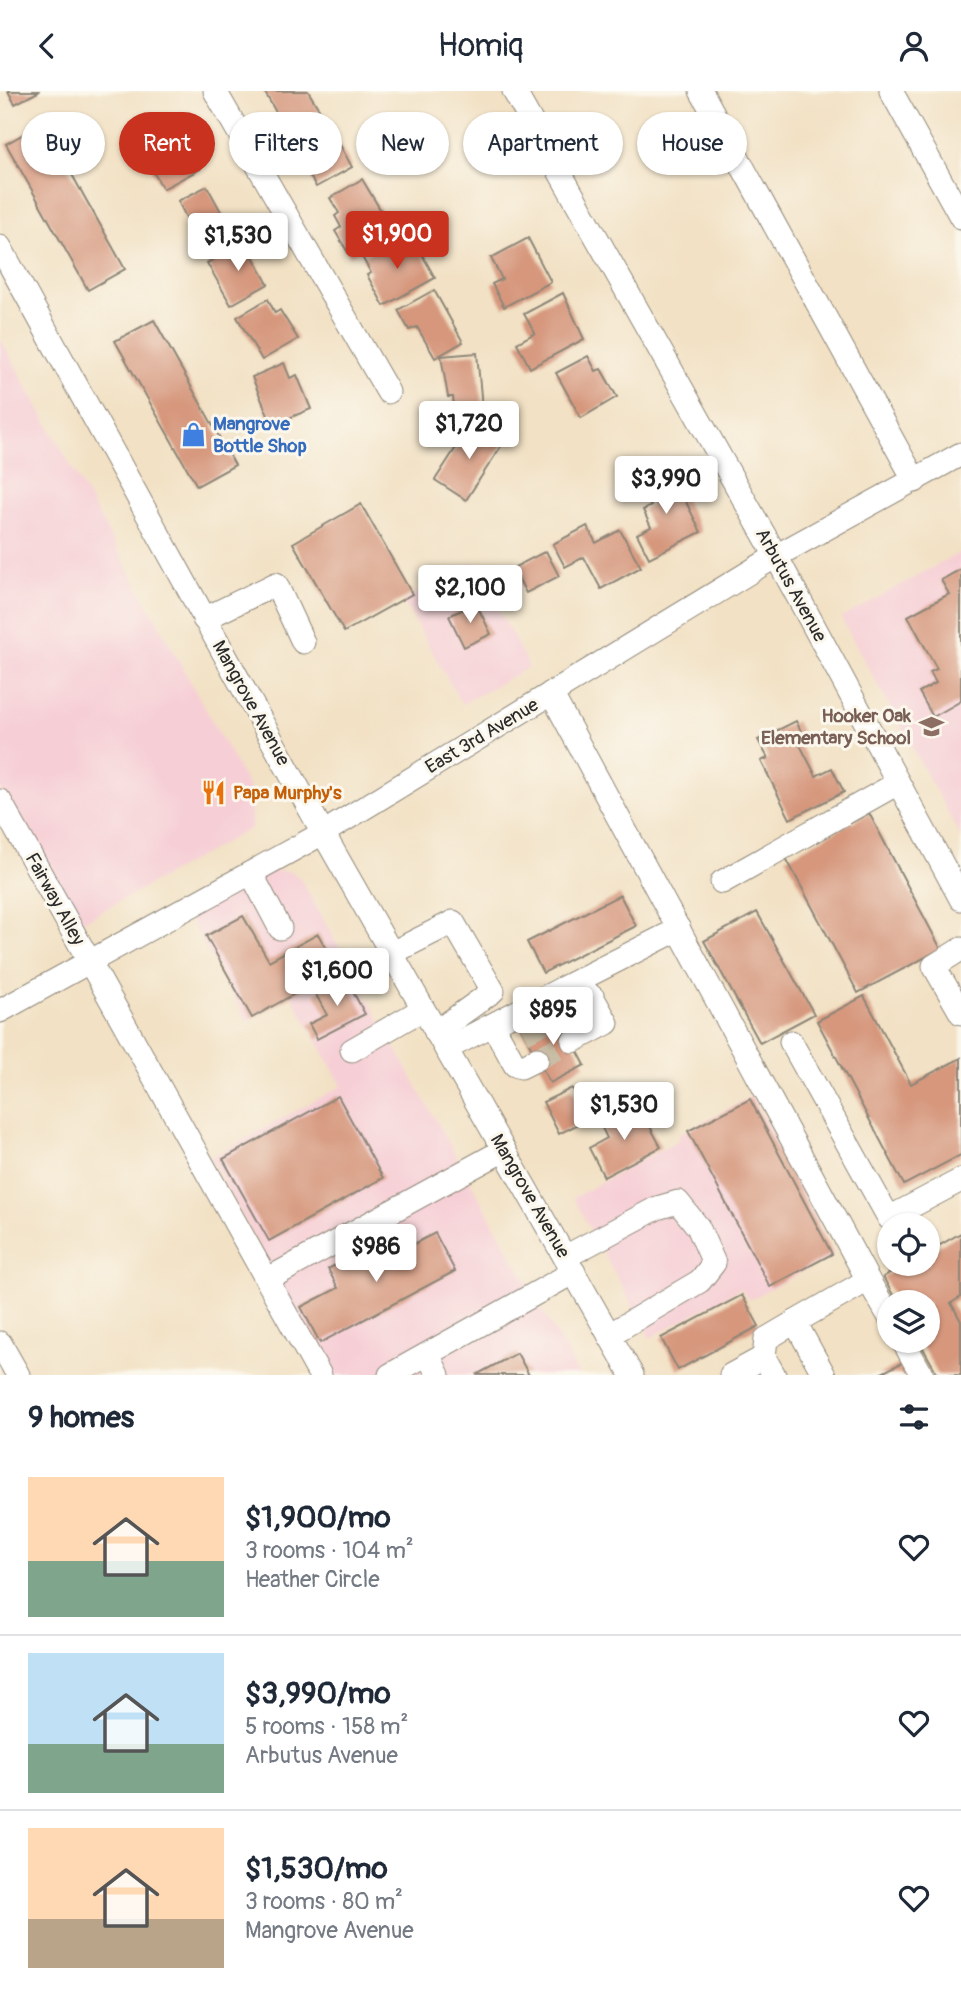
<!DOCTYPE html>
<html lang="en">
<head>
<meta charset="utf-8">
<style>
  :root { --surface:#fff; --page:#f2f2f3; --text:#1f2937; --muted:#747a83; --line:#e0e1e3; --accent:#c8321e }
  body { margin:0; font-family:Pangolin,sans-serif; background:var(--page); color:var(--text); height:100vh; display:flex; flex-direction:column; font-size:26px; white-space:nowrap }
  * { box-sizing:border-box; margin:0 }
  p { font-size:23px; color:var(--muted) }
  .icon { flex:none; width:38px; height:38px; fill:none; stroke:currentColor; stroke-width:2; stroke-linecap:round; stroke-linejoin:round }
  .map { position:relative; height:1284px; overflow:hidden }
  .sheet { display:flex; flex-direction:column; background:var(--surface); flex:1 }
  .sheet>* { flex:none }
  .hud { position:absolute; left:21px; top:21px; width:920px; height:63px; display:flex; gap:14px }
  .buttons { position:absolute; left:877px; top:1122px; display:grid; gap:14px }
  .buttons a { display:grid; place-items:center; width:63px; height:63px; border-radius:50%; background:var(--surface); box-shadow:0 2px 5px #0004; font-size:35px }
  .price { position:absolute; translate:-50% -60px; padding:0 16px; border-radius:7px; background:#fff; color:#222; font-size:23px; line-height:46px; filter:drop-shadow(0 2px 4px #0008) }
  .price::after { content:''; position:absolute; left:50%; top:42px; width:21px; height:16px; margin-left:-10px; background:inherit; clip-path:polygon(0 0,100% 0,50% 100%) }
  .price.active { background:var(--accent); color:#fff }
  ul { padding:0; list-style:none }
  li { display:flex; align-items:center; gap:21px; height:175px; padding:0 28px }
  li+li { border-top:2px solid var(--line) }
  li span { display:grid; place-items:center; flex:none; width:196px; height:140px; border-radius:0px; color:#555 }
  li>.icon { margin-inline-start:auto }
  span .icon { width:84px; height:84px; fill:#fffc; stroke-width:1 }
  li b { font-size:30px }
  h2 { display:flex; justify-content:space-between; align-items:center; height:84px; padding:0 28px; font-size:30px }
  .chip { padding:0 24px; border-radius:32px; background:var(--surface); box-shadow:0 2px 5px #0004; font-size:24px; line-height:63px }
  .chip.active { background:var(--accent); color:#fff }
  header { display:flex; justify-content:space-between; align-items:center; height:91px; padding:0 28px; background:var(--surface); font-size:32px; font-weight:600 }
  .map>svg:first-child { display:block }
  .built { fill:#f6cfd6 }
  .building { fill:#d6977d }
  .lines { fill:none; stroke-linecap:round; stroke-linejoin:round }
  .minor-tunnel { stroke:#cabda5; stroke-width:23; stroke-dasharray:23 11; stroke-linecap:butt }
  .minor-casing { stroke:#8e8678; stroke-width:25 }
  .minor { stroke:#fff; stroke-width:23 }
  .labels { text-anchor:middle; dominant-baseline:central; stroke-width:6; stroke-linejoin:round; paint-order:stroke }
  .shop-label { font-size:19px; font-weight:bold; fill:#366cbe; stroke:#fbf7ec; text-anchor:start }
  .street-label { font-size:19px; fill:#2b2b2b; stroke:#fbf7ec }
  .education-label { font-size:19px; font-weight:bold; fill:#785e54; stroke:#fbf7ec; text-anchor:end }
  .food-label { font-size:19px; font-weight:bold; fill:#c56008; stroke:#fbf7ec; text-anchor:start }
</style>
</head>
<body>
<header><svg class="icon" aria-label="back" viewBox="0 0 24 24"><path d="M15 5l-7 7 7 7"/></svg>Homiq<svg class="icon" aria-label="person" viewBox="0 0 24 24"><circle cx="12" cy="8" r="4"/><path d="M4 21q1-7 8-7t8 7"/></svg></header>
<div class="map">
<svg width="961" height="1284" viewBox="0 0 961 1284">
  <rect width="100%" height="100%" fill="#fbf7ec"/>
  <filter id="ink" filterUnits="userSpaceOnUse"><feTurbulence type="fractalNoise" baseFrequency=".0143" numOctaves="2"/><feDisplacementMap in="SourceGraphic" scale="14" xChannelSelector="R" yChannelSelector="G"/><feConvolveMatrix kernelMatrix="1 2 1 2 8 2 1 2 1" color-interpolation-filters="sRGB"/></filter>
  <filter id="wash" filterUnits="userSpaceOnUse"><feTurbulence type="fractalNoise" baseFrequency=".00686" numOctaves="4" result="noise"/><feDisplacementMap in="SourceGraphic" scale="28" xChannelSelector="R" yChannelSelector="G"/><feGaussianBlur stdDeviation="1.57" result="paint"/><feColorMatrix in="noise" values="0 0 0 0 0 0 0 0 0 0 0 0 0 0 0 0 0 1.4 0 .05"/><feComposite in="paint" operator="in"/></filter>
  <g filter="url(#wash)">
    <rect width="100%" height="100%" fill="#f2e1c4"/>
    <!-- built -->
    <g class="built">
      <polygon points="0,247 251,700 251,737 75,835 0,698"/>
      <polygon points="961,461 961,746 841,527"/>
      <polygon points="473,471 529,576 462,613 403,510"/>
      <polygon points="271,779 292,781 300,787 579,1284 331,1284 210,1067 342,995 292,905 247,930 188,825"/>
      <polygon points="752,1005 834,1164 749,1209 741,1197 650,1247 573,1107 680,1048 678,1044"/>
    </g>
    <g id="blocks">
      <!-- building -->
      <g class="building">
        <polygon points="8,0 40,0 15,13"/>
        <polygon points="264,0 308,0 320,20 286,39"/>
        <polygon points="43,32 125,178 88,199 6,53"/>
        <polygon points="328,32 352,76 316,96 291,52"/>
        <polygon points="169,37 178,53 184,50 200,78 163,98 138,54"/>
        <polygon points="362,88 393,140 350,165 335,140 341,136 335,125 339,122 330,107"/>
        <polygon points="207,95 232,141 200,155 178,110"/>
        <polygon points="396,147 405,163 418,156 435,187 384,215 367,184 371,182 362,166"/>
        <polygon points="528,147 551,191 504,216 492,193 502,188 491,167"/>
        <polygon points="245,151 268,193 231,214 207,172"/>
        <polygon points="434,199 463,251 435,267 417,236 409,239 398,219"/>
        <polygon points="563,202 584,248 530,277 517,252 535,242 524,223"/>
        <polygon points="268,208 275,222 280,219 298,248 262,269 237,226"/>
        <polygon points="154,229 235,374 197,395 115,250"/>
        <polygon points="477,262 482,316 461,318 461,314 454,315 453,306 448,306 441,265"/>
        <polygon points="588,265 596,280 601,278 617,306 581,327 556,282"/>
        <polygon points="284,272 290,287 297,284 311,318 272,334 252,286"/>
        <polygon points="472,332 503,352 466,409 435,389"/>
        <polygon points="670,379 701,441 649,467 637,443 651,436 643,419 651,415 641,394"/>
        <polygon points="361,413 412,503 344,541 293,452"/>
        <polygon points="587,435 596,452 620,439 641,476 601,498 584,466 565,476 553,453"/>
        <polygon points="546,460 559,485 526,502 513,477"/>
        <polygon points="961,478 961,610 933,626 919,601 936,592 930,581 937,578 908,525 949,503 941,489"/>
        <polygon points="476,512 491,543 464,556 449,525"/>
        <polygon points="796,630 804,646 798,650 816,685 832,677 844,701 790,728 761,670 768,667 758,649"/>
        <polygon points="869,722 941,858 858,902 786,767"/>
        <polygon points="620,804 636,835 543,882 527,851"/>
        <polygon points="757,821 814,923 760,952 704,850"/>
        <polygon points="243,825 269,870 318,843 338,878 252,927 206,845"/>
        <polygon points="345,886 365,923 317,948 309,933 327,924 315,902"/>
        <polygon points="864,905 911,993 961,967 961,1064 904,1094 817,930"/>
        <polygon points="556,919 585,974 550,992 521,937"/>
        <polygon points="572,997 579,1009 588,1004 598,1023 559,1043 543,1011"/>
        <polygon points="338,1005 383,1087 269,1150 223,1068"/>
        <polygon points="750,1008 832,1163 770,1196 688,1040"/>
        <polygon points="639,1015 661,1056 604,1086 589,1057 607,1047 601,1035"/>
        <polygon points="435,1142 455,1180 320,1252 301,1216 338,1197 328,1178 384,1148 393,1164"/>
        <polygon points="961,1142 961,1206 951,1212 961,1230 961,1284 938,1284 919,1250 928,1250 928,1211 897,1211 883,1186 907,1172 928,1172 928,1161"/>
        <polygon points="742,1204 759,1235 678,1279 661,1247"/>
        <polygon points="517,1262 529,1284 476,1284"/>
        <polygon points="907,1269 915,1284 878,1284"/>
      </g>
    </g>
  </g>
  <g filter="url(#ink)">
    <use href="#blocks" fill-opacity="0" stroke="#8e8678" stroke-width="2"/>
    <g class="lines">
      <!-- minor-tunnel -->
      <g class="minor-tunnel">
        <polyline points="523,942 559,924"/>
        <polyline points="537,968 573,950"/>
      </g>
      <defs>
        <g id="minor">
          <polyline points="215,0 388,301"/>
          <polyline points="514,0 776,465 961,808"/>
          <polyline points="701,0 915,390"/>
          <polyline points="891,0 961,126"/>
          <polyline points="0,156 323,742 632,1284"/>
          <polyline points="204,528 276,493 303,551"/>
          <polyline points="551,602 868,1189"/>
          <polyline points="0,710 320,1284"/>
          <polyline points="251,782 280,837"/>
          <polyline points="722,791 898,692"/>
          <polyline points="961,858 934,875 961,922"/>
          <polyline points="392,862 453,831 493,900 436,941"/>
          <polyline points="563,897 679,838"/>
          <polyline points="0,920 323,742 776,465 961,363"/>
          <polyline points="559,924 593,907"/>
          <polyline points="493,934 515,974 521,976 537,968"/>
          <polyline points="791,951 889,1127 961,1089"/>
          <polyline points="446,958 561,898 583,898 593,907 607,932 573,950"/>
          <polyline points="352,959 423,918"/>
          <polyline points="565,1166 657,1117 678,1111 698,1136 714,1172 700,1190 609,1244"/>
          <polyline points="268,1188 504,1059"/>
          <polyline points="903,1250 922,1284"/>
          <polyline points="0,1252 18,1284"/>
          <polyline points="428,1263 438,1284"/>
          <polyline points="764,1266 766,1248 795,1231"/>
          <polyline points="390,1284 574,1181"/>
          <polyline points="731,1284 764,1266 774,1284"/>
          <polyline points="824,1284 795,1231 868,1189 889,1225"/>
        </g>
      </defs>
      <!-- minor casing -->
      <use href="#minor" class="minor-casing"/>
      <!-- minor -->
      <use href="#minor" class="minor"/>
    </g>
  </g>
  <!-- icons -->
  <defs>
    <symbol id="shop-bare" viewBox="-9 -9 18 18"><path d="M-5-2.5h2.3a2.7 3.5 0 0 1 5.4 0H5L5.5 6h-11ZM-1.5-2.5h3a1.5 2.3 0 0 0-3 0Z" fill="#3f7fe0" stroke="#fbf7ec" stroke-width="2.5" paint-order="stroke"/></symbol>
    <symbol id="school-bare" viewBox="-9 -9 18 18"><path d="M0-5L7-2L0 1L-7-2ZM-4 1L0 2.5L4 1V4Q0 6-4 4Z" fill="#8d6e63" stroke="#fbf7ec" stroke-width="2.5" paint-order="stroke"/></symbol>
    <symbol id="restaurant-bare" viewBox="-9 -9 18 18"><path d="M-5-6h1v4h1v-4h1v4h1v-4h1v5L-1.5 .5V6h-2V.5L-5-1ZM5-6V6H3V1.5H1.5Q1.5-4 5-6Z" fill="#e8710a" stroke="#fbf7ec" stroke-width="2.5" paint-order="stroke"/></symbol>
  </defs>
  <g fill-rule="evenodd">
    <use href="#shop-bare" x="176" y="326" width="35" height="35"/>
    <use href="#school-bare" x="914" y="618" width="35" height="35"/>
    <use href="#restaurant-bare" x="196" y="684" width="35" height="35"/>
  </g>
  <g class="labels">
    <!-- shop labels -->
    <g class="shop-label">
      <text x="213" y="333">Mangrove<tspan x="213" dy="22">Bottle Shop</tspan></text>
    </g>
    <!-- street labels -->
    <g class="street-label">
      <text transform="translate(791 494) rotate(61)">Arbutus Avenue</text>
      <text transform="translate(251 612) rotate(61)">Mangrove Avenue</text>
      <text transform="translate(482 645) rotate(-31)">East 3rd Avenue</text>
      <text transform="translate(55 808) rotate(61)">Fairway Alley</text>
      <text transform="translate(530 1105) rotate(60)">Mangrove Avenue</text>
    </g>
    <!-- education labels -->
    <g class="education-label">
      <text x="911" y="625">Hooker Oak<tspan x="911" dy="22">Elementary School</tspan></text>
    </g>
    <!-- food labels -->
    <g class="food-label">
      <text x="233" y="702">Papa Murphy's</text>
    </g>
  </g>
</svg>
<div class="buttons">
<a><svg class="icon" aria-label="locate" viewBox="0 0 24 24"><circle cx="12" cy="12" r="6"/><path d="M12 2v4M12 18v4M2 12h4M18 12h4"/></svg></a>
<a><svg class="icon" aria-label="layers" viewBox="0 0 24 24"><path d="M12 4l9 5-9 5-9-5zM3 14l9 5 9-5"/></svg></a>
</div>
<b class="price active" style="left:397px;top:180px">$1,900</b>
<b class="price" style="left:238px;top:182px">$1,530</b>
<b class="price" style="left:469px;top:370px">$1,720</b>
<b class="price" style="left:666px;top:425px">$3,990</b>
<b class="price" style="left:470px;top:534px">$2,100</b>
<b class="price" style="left:337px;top:917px">$1,600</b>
<b class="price" style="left:553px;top:956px">$895</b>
<b class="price" style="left:624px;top:1051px">$1,530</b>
<b class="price" style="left:376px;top:1193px">$986</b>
<div class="hud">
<a class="chip">Buy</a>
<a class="chip active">Rent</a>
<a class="chip">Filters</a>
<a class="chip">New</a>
<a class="chip">Apartment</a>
<a class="chip">House</a>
</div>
</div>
<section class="sheet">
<h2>9 homes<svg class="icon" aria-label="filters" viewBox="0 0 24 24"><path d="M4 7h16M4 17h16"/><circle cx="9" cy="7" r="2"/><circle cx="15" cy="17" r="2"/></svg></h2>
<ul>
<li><span style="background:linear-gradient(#ffd9b3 60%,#7fa58c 0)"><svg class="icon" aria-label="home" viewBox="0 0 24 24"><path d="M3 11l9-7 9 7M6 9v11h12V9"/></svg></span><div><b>$1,900/mo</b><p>3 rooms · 104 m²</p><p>Heather Circle</p></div><svg class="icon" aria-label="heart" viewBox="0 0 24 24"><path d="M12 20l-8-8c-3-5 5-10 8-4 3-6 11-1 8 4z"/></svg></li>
<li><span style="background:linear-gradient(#bfe0f5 65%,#7fa58c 0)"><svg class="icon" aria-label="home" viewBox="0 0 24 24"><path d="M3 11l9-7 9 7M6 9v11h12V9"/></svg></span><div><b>$3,990/mo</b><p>5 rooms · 158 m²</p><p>Arbutus Avenue</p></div><svg class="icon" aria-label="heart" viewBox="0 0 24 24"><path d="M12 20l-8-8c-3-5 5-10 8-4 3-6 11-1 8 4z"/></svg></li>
<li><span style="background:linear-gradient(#ffd9b3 65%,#b9a48a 0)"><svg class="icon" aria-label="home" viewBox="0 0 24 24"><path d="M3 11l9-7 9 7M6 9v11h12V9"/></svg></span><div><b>$1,530/mo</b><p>3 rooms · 80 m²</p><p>Mangrove Avenue</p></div><svg class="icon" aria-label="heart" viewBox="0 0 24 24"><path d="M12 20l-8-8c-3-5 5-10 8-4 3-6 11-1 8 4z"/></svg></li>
</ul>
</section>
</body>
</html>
